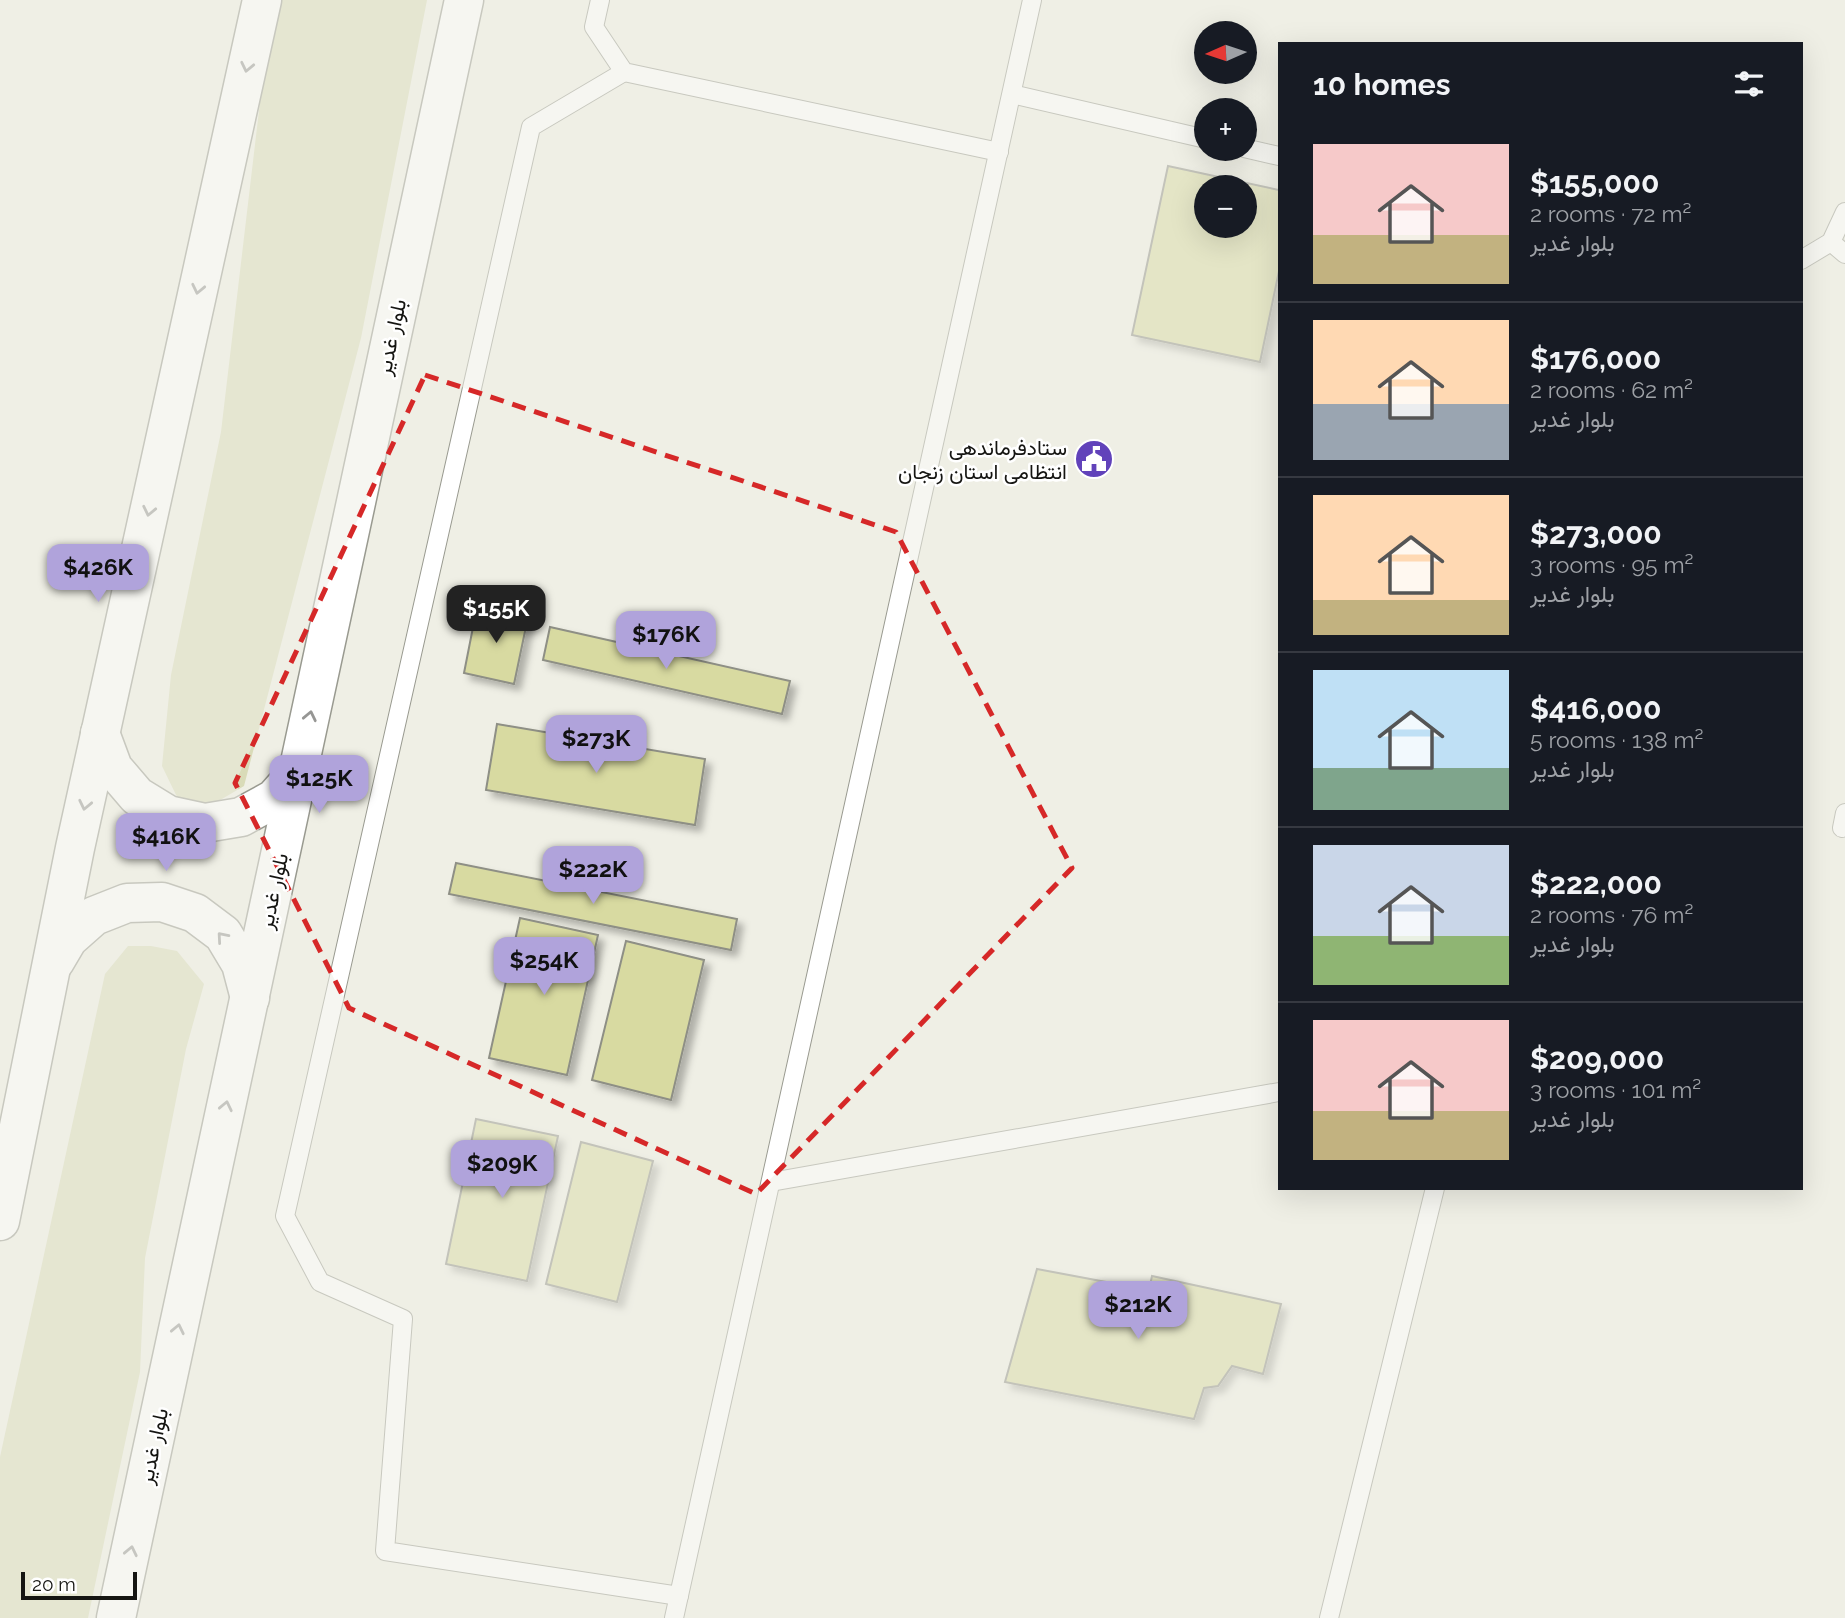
<!DOCTYPE html>
<html lang="en">
<head>
<meta charset="utf-8">
<style>
  :root { --surface:#171b24; --page:#242831; --text:#f1f3f6; --muted:#9ea1a6; --line:#363941; --accent:#b0a3db }
  body { margin:0; font-family:Raleway,Vazirmatn,sans-serif; background:var(--page); color:var(--text); height:100vh; display:flex; flex-direction:column; font-size:26px; white-space:nowrap }
  * { box-sizing:border-box; margin:0 }
  p { font-size:23px; color:var(--muted) }
  .icon { flex:none; width:38px; height:38px; fill:none; stroke:currentColor; stroke-width:2; stroke-linecap:round; stroke-linejoin:round }
  .map { position:relative; flex:1; overflow:hidden }
  .details { position:absolute; left:1278px; top:42px; width:525px; height:1148px; display:flex; flex-direction:column; background:var(--surface); border-radius:0px; box-shadow:0 7px 28px #0002 }
  .details>* { flex:none }
  .needle { width:46px; rotate:267deg }
  .buttons { position:absolute; left:1194px; top:21px; display:grid; gap:14px }
  .buttons a { display:grid; place-items:center; width:63px; height:63px; border-radius:50%; background:var(--surface); box-shadow:0 7px 28px #0002; font-size:35px }
  .scale { position:absolute; left:21px; bottom:18px; width:116px; box-sizing:border-box; padding-left:7px; border:4px solid #151512; border-top:0; font-size:19px; line-height:24px; white-space:nowrap; color:#151512; -webkit-text-stroke:5px #fff; paint-order:stroke }
  .price { position:absolute; translate:-50% -60px; padding:0 16px; border-radius:14px; background:var(--accent); color:#111; font-size:23px; line-height:46px; filter:drop-shadow(0 2px 4px #0008) }
  .price::after { content:''; position:absolute; left:50%; top:42px; width:21px; height:16px; margin-left:-10px; background:inherit; clip-path:polygon(0 0,100% 0,50% 100%) }
  .price.active { background:#222; color:#fff }
  ul { padding:0; list-style:none }
  li { display:flex; align-items:center; gap:21px; height:175px; padding:0 35px }
  li+li { border-top:2px solid var(--line) }
  li span { display:grid; place-items:center; flex:none; width:196px; height:140px; border-radius:0px; color:#555 }
  li>.icon { margin-inline-start:auto }
  span .icon { width:84px; height:84px; fill:#fffc; stroke-width:1 }
  li b { font-size:30px }
  h2 { display:flex; justify-content:space-between; align-items:center; height:84px; padding:0 35px; font-size:30px }
  .map>svg:first-child { display:block }
  .green { fill:#d9dbb8 }
  .building { fill:#d8daa1; stroke:#8e8f85; stroke-width:2; fill-rule:evenodd; filter:url(#shadow) }
  .lines { fill:none; stroke-linecap:round; stroke-linejoin:round }
  .lane-casing { stroke:#999a90; stroke-width:20 }
  .secondary-casing { stroke:#999a90; stroke-width:41 }
  .lane { stroke:#fff; stroke-width:18 }
  .secondary { stroke:#fff; stroke-width:38 }
  .oneway { stroke:#969694 }
  .marked { fill:none; stroke:#d62828; stroke-width:5; stroke-dasharray:14 9; stroke-linejoin:round }
  .labels { text-anchor:middle; dominant-baseline:central; stroke-width:5; stroke-linejoin:round; paint-order:stroke }
  .street-label { font-size:21px; fill:#151512; stroke:#fff }
  .poi-label { font-size:21px; fill:#151512; stroke:#fff; text-anchor:end }
</style>
</head>
<body>
<div class="map">
<svg width="1845" height="1618" viewBox="0 0 1845 1618">
  <defs>
    <filter id="shadow"><feDropShadow dx="6" dy="6" stdDeviation="3.5" flood-color="#0004"/></filter>
  </defs>
  <rect width="100%" height="100%" fill="#efefe5"/>
  <!-- green -->
  <g class="green">
    <polygon points="282,0 427,0 361,338 244,786 210,806 178,799 162,766 171,675 221,432 265,60"/>
    <polygon points="128,946 151,946 177,951 204,984 186,1049 145,1258 140,1372 88,1618 0,1618 0,1457 105,974"/>
  </g>
  <!-- building -->
  <g class="building">
    <path d="M 1168,166 L 1279,190 L 1279,271 L 1260,362 L 1132,335 ZM 1206,187 L 1244,187 L 1244,226 L 1206,226 Z"/>
    <polygon points="477,607 528,617 514,684 464,673"/>
    <polygon points="550,627 790,681 782,714 543,660"/>
    <polygon points="497,724 705,759 695,825 486,790"/>
    <polygon points="456,863 737,919 731,950 449,894"/>
    <polygon points="520,918 598,935 567,1075 489,1058"/>
    <polygon points="626,941 704,960 671,1100 592,1080"/>
    <polygon points="476,1119 558,1136 527,1281 446,1264"/>
    <polygon points="581,1142 653,1161 617,1302 546,1284"/>
    <polygon points="1037,1269 1149,1290 1152,1276 1281,1304 1263,1374 1232,1366 1218,1386 1204,1388 1194,1419 1005,1382"/>
  </g>
  <g class="lines">
    <defs>
      <g id="lane">
        <polyline points="600,0 594,27 624,72 999,152"/>
        <polyline points="624,72 531,127 285,1216 320,1282 403,1319 385,1551 679,1596"/>
        <polyline points="1012,94 1206,139"/>
        <polyline points="1244,148 1279,156"/>
        <polyline points="1831,242 1845,254"/>
        <polyline points="1801,260 1831,242 1845,212"/>
        <polyline points="1842,828 1845,813"/>
        <polyline points="771,1182 1279,1092"/>
        <polyline points="674,1618 1032,0"/>
        <polyline points="1329,1618 1435,1188"/>
      </g>
      <g id="secondary">
        <polyline points="100,733 113,768 137,796 168,815 205,823 241,817 274,799 298,772"/>
        <polyline points="55,961 68,939 94,916 127,903 162,902 195,913 223,934 241,964 250,998"/>
        <polyline points="0,1221 75,848 262,0"/>
        <polyline points="116,1618 464,0"/>
      </g>
    </defs>
    <!-- lane casing -->
    <use href="#lane" class="lane-casing"/>
    <!-- secondary casing -->
    <use href="#secondary" class="secondary-casing"/>
    <!-- lane -->
    <use href="#lane" class="lane"/>
    <!-- secondary -->
    <use href="#secondary" class="secondary"/>
  </g>
  <!-- one-way arrows -->
  <defs><path id="oneway-chevron" d="M-2-3.5L2.5 0L-2 3.5" fill="none" stroke-width="1.6" stroke-linecap="round" stroke-linejoin="round" transform="scale(1.75)"/></defs>
  <g class="oneway">
    <use href="#oneway-chevron" transform="translate(247 67) rotate(102)"/>
    <use href="#oneway-chevron" transform="translate(198 289) rotate(102)"/>
    <use href="#oneway-chevron" transform="translate(149 511) rotate(102)"/>
    <use href="#oneway-chevron" transform="translate(310 716) rotate(-78)"/>
    <use href="#oneway-chevron" transform="translate(85 805) rotate(102)"/>
    <use href="#oneway-chevron" transform="translate(222 937) rotate(-131)"/>
    <use href="#oneway-chevron" transform="translate(226 1106) rotate(-78)"/>
    <use href="#oneway-chevron" transform="translate(178 1329) rotate(-78)"/>
    <use href="#oneway-chevron" transform="translate(131 1551) rotate(-78)"/>
  </g>
  <!-- marked area -->
  <path d="M0 0H1845V1618H0ZM 425,375 L 896,532 L 1072,868 L 756,1194 L 349,1008 L 235,783 Z" fill="#efefe5" fill-opacity=".55" fill-rule="evenodd"/>
  <path class="marked" d="M 425,375 L 896,532 L 1072,868 L 756,1194 L 349,1008 L 235,783 Z"/>
  <!-- icons -->
  <defs>
    <symbol id="civic-disc" viewBox="-11 -11 22 22"><circle r="9.5" fill="#6142ba" stroke="#fff"/><path d="M-.6-6.5H3V-4.5H.6V-3L4-1V1h2V6H-6V1h2V-1L-.6-3ZM-1.2 2.5V6h2.4V2.5Z" fill="#fff"/></symbol>
  </defs>
  <g fill-rule="evenodd">
    <use href="#civic-disc" x="1072" y="437" width="44" height="44"/>
  </g>
  <g class="labels">
    <!-- street labels -->
    <g class="street-label">
      <text transform="translate(391 337) rotate(-78)">بلوار غدیر</text>
      <text transform="translate(273 891) rotate(-78)">بلوار غدیر</text>
      <text transform="translate(153 1446) rotate(-78)">بلوار غدیر</text>
    </g>
    <!-- poi labels -->
    <g class="poi-label">
      <text x="1067" y="447">ستادفرماندهی<tspan x="1067" dy="24">انتظامی استان زنجان</tspan></text>
    </g>
  </g>
</svg>
<div class="buttons">
<a><svg class="needle" viewBox="-14 -14 28 28"><path d="M0-13l5 13h-10z" fill="#e53935"/><path d="M0 13l5-13h-10z" fill="#9ea1a6"/></svg></a>
<a>+</a>
<a>−</a>
</div>
<div class="scale">20 m</div>
<b class="price" style="left:98px;top:604px">$426K</b>
<b class="price active" style="left:496px;top:645px">$155K</b>
<b class="price" style="left:666px;top:671px">$176K</b>
<b class="price" style="left:596px;top:775px">$273K</b>
<b class="price" style="left:319px;top:815px">$125K</b>
<b class="price" style="left:166px;top:873px">$416K</b>
<b class="price" style="left:593px;top:906px">$222K</b>
<b class="price" style="left:544px;top:997px">$254K</b>
<b class="price" style="left:502px;top:1200px">$209K</b>
<b class="price" style="left:1138px;top:1341px">$212K</b>
<section class="details">
<h2>10 homes<svg class="icon" aria-label="filters" viewBox="0 0 24 24"><path d="M4 7h16M4 17h16"/><circle cx="9" cy="7" r="2"/><circle cx="15" cy="17" r="2"/></svg></h2>
<ul>
<li><span style="background:linear-gradient(#f6c9c9 65%,#c2b280 0)"><svg class="icon" aria-label="home" viewBox="0 0 24 24"><path d="M3 11l9-7 9 7M6 9v11h12V9"/></svg></span><div><b>$155,000</b><p>2 rooms · 72 m²</p><p>بلوار غدیر</p></div></li>
<li><span style="background:linear-gradient(#ffd9b3 60%,#9aa5b1 0)"><svg class="icon" aria-label="home" viewBox="0 0 24 24"><path d="M3 11l9-7 9 7M6 9v11h12V9"/></svg></span><div><b>$176,000</b><p>2 rooms · 62 m²</p><p>بلوار غدیر</p></div></li>
<li><span style="background:linear-gradient(#ffd9b3 75%,#c2b280 0)"><svg class="icon" aria-label="home" viewBox="0 0 24 24"><path d="M3 11l9-7 9 7M6 9v11h12V9"/></svg></span><div><b>$273,000</b><p>3 rooms · 95 m²</p><p>بلوار غدیر</p></div></li>
<li><span style="background:linear-gradient(#bfe0f5 70%,#7fa58c 0)"><svg class="icon" aria-label="home" viewBox="0 0 24 24"><path d="M3 11l9-7 9 7M6 9v11h12V9"/></svg></span><div><b>$416,000</b><p>5 rooms · 138 m²</p><p>بلوار غدیر</p></div></li>
<li><span style="background:linear-gradient(#c9d6e8 65%,#8fb573 0)"><svg class="icon" aria-label="home" viewBox="0 0 24 24"><path d="M3 11l9-7 9 7M6 9v11h12V9"/></svg></span><div><b>$222,000</b><p>2 rooms · 76 m²</p><p>بلوار غدیر</p></div></li>
<li><span style="background:linear-gradient(#f6c9c9 65%,#c2b280 0)"><svg class="icon" aria-label="home" viewBox="0 0 24 24"><path d="M3 11l9-7 9 7M6 9v11h12V9"/></svg></span><div><b>$209,000</b><p>3 rooms · 101 m²</p><p>بلوار غدیر</p></div></li>
</ul>
</section>
</div>
</body>
</html>
